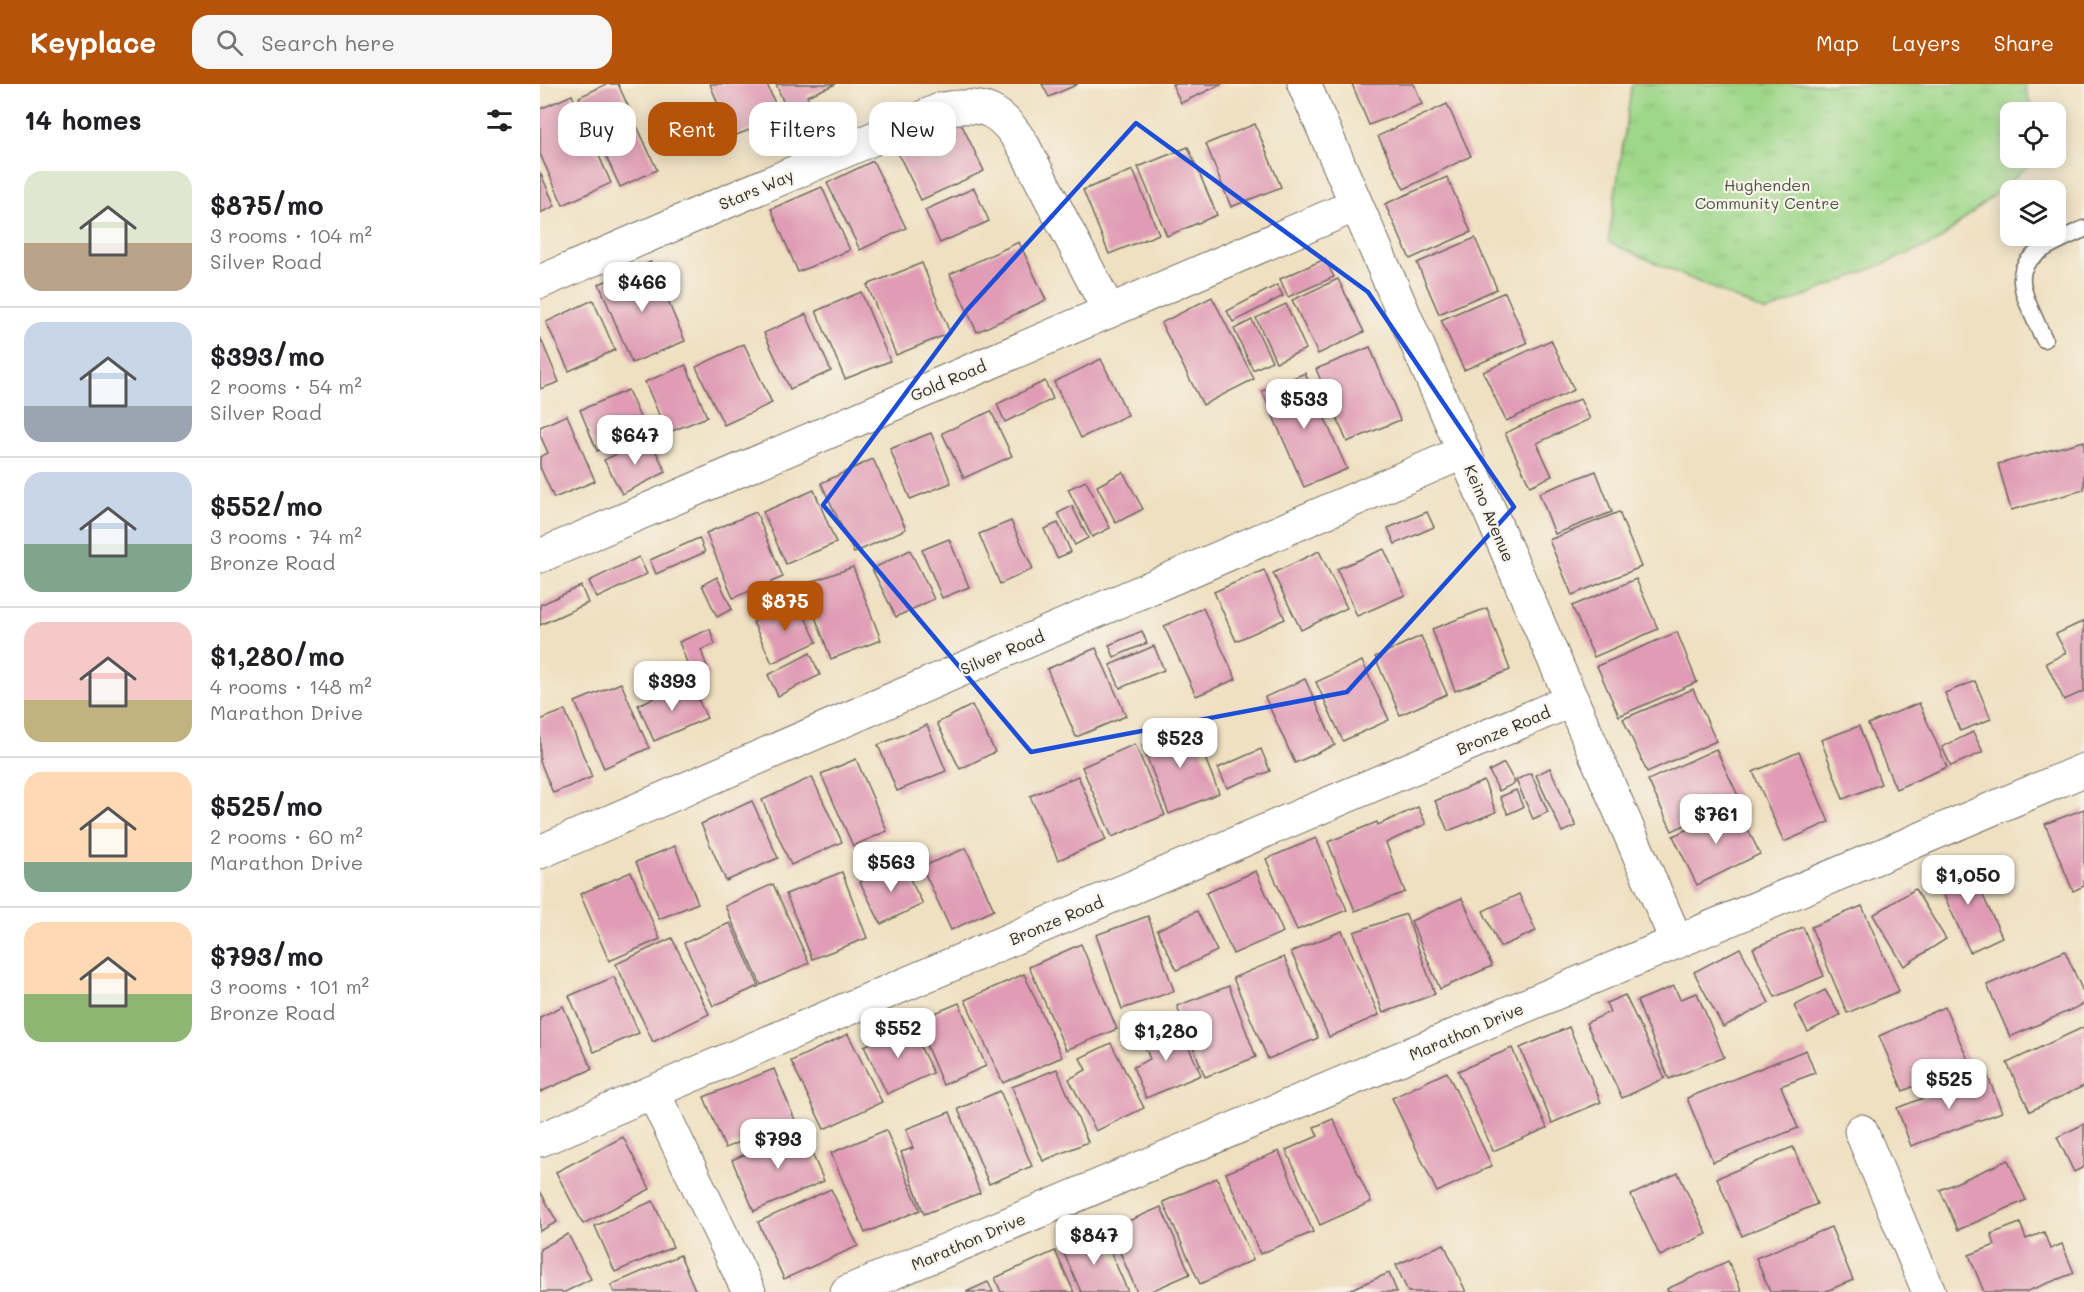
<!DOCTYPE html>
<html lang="en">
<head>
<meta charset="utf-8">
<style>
  :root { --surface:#fff; --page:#f6f6f6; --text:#202124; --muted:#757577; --line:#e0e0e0; --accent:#b45309 }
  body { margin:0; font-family:Mali,sans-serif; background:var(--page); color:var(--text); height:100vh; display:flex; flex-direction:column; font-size:22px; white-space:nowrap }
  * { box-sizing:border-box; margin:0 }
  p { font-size:20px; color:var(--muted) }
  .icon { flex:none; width:33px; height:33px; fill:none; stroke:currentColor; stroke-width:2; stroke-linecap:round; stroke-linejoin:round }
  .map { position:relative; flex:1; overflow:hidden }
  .side { display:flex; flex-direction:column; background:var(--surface); width:540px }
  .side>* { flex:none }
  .guide { position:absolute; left:18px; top:18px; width:570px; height:54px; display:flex; gap:12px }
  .controls { position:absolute; left:1460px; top:18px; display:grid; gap:12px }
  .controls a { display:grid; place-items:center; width:66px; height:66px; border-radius:12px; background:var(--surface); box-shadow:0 3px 15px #0003; font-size:30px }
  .price { position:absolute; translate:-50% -51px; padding:0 14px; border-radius:12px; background:#fff; color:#222; font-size:20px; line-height:39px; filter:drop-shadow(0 2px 3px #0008) }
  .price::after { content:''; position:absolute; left:50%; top:36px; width:18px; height:14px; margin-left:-9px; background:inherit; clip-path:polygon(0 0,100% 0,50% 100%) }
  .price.on { background:var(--accent); color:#fff }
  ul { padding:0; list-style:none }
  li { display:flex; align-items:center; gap:18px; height:150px; padding:0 24px }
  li+li { border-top:2px solid var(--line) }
  li span { display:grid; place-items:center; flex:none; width:168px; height:120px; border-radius:18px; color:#555 }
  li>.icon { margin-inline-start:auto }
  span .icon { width:72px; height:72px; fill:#fffc; stroke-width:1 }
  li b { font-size:26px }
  h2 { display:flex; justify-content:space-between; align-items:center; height:72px; padding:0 24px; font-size:26px }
  .pill { padding:0 21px; border-radius:18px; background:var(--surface); box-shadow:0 3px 15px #0003; font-size:21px; line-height:54px }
  .pill.on { background:var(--accent); color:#fff }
  header { display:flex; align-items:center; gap:36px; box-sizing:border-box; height:84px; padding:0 30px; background:var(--accent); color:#fff }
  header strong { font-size:28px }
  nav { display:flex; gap:33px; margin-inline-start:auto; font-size:21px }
  .search { width:420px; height:54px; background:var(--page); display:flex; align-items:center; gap:15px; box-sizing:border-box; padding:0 21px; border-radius:18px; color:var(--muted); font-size:22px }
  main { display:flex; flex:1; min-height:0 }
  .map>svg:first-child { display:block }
  .grass { fill:url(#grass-tufts); stroke:#64815a; stroke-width:1.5 }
  .building { fill:#e09cb5 }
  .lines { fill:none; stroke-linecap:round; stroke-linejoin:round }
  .lane-casing { stroke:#706a60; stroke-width:19 }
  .street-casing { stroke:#706a60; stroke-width:35 }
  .lane { stroke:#fff; stroke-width:16 }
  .street { stroke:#fff; stroke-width:33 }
  .marked { fill:none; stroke:#1d4ed8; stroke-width:4.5; stroke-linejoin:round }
  .labels { text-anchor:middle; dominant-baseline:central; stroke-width:4.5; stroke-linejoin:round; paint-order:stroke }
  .park-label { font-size:16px; fill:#485642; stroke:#f7f3e8 }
  .street-label { font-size:16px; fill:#2b2b2b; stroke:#f7f3e8 }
</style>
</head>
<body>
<header>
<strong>Keyplace</strong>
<div class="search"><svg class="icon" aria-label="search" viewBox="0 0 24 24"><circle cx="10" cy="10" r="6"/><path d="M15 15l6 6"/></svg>Search here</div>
<nav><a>Map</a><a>Layers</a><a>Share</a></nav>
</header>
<main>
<section class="side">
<h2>14 homes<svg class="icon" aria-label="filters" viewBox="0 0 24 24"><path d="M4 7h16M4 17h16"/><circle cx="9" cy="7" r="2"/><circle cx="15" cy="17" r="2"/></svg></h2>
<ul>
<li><span style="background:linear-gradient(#dfe7d0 60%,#b9a48a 0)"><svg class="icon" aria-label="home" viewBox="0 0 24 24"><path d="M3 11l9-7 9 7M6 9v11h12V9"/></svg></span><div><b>$875/mo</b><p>3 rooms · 104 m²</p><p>Silver Road</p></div></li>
<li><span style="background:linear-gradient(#c9d6e8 70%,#9aa5b1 0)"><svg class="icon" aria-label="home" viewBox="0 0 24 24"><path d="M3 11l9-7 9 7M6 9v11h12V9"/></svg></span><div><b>$393/mo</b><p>2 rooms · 54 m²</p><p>Silver Road</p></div></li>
<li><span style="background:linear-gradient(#c9d6e8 60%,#7fa58c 0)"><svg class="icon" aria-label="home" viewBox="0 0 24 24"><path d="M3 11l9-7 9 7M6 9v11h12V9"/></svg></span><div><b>$552/mo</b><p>3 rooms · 74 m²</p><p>Bronze Road</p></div></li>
<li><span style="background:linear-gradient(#f6c9c9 65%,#c2b280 0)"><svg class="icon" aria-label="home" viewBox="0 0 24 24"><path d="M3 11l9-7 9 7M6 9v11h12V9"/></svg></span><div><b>$1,280/mo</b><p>4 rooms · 148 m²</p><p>Marathon Drive</p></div></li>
<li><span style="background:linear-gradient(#ffd9b3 75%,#7fa58c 0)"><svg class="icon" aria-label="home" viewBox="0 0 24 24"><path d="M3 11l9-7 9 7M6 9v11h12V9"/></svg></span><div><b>$525/mo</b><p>2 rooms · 60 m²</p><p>Marathon Drive</p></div></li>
<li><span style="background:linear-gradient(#ffd9b3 60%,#8fb573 0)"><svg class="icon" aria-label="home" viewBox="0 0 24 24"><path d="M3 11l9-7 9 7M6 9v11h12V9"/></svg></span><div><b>$793/mo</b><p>3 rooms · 101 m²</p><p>Bronze Road</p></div></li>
</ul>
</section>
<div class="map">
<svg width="1544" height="1208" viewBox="0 0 1544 1208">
  <defs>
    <pattern id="grass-tufts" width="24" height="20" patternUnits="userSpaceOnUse" patternTransform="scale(1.5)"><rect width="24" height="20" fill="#9ed789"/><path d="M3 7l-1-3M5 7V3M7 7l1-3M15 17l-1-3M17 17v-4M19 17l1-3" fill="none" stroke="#88b976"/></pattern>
  </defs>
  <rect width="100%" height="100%" fill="#f7f3e8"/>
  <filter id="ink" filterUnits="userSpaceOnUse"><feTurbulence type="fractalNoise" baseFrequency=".0167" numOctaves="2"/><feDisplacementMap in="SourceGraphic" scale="12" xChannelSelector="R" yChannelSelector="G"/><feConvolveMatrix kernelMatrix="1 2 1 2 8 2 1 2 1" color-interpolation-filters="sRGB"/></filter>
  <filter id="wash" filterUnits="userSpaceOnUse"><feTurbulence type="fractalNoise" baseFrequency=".008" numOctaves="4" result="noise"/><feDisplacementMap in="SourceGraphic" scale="24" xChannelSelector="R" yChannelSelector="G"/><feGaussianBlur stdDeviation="1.35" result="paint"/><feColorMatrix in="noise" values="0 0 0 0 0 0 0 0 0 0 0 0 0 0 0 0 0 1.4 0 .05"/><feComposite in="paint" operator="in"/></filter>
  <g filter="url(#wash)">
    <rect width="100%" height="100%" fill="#efe0c1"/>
    <!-- grass -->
    <polygon class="grass" points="1092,0 1485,0 1492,28 1470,28 1470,74 1498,74 1397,158 1226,228 1068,158"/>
    <g id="blocks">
      <!-- building -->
      <g class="building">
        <polygon points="67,0 78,0 117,86 80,103 39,13"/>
        <polygon points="170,0 227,0 241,34 191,53"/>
        <polygon points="236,0 296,0 267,12 271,23 249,32"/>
        <polygon points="502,0 538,0 509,13"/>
        <polygon points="632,0 682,0 641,19"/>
        <polygon points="812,0 874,0 882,20 829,41"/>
        <polygon points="32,11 71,99 23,121 0,70 0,25"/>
        <polygon points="907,20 931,72 864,105 838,52"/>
        <polygon points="174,31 185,53 156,67 145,45"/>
        <polygon points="419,35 444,87 381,116 356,65"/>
        <polygon points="715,40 741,103 691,123 666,60"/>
        <polygon points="648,63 677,131 627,152 598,83"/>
        <polygon points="333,77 366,144 320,166 287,99"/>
        <polygon points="593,86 619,150 569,170 543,106"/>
        <polygon points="0,88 15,122 0,129"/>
        <polygon points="907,93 931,148 870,175 845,120"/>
        <polygon points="282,103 310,166 258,188 231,125"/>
        <polygon points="434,104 449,137 400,159 385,126"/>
        <polygon points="935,154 957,205 899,230 877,179"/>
        <polygon points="479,158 506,216 437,248 410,190"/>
        <polygon points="785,175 794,193 748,213 740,195"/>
        <polygon points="111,178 145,257 92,279 59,200"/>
        <polygon points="382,179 410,249 356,271 327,201"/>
        <polygon points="798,195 824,248 778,270 752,216"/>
        <polygon points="737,201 743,212 693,238 687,227"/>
        <polygon points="321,208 350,277 305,295 276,227"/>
        <polygon points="965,208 987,259 924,286 901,236"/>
        <polygon points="672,213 714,295 663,321 621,239"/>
        <polygon points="53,216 75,266 29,287 6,238"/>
        <polygon points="746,220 766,265 736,278 716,234"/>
        <polygon points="266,230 291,287 250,305 224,249"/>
        <polygon points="712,236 732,277 713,286 694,245"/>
        <polygon points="0,253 19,298 0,305"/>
        <polygon points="1011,256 1034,306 966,337 943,288"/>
        <polygon points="204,260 232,319 184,341 156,283"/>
        <polygon points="830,263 860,336 807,358 776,285"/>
        <polygon points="561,275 588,331 541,354 514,298"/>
        <polygon points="146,281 167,333 127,349 105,298"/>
        <polygon points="765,289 807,385 764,403 722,307"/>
        <polygon points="505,297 513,315 465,338 457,320"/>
        <polygon points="88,306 106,347 57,367 40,326"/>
        <polygon points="1040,315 1050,335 997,359 1012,392 990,402 965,349"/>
        <polygon points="451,327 472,372 424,394 402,349"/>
        <polygon points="27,331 55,397 14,414 0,383 0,373 8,369 0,351 0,343"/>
        <polygon points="391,349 411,399 370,415 350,365"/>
        <polygon points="109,354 126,388 82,410 64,376"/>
        <polygon points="1544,357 1544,406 1471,426 1458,380"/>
        <polygon points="333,375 366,445 314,469 281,399"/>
        <polygon points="1056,387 1072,428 1015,450 999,409"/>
        <polygon points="583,388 603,425 576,439 557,402"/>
        <polygon points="546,397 570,444 552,453 528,405"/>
        <polygon points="274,406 296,459 246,480 223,428"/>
        <polygon points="532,422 548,454 535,461 518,429"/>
        <polygon points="216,428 243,493 193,514 166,449"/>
        <polygon points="887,428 894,443 855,460 848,444"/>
        <polygon points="1079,428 1101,483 1032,511 1009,456"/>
        <polygon points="471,437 493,485 460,500 439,450"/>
        <polygon points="518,439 531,468 517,474 504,445"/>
        <polygon points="159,454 165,468 116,490 110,476"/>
        <polygon points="409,455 429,503 402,514 382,466"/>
        <polygon points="844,465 865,511 817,532 797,485"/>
        <polygon points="370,466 394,515 356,533 332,485"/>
        <polygon points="779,467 807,524 761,546 733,489"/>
        <polygon points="99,473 107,490 57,514 49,497"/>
        <polygon points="313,483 341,556 291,575 263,501"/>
        <polygon points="724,486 745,535 696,557 674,508"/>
        <polygon points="177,493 192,525 177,533 162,501"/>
        <polygon points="1096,495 1118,545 1054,573 1032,522"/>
        <polygon points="41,502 48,519 0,541 0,521"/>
        <polygon points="257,517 277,558 232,579 213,538"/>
        <polygon points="663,524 696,595 656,612 624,542"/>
        <polygon points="947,524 970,586 915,607 892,545"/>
        <polygon points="1544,537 1544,607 1524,616 1506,579 1526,569 1516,550"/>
        <polygon points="170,545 175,560 161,566 170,591 154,597 139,558"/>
        <polygon points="602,547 607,559 574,573 569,561"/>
        <polygon points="1137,548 1157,598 1079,632 1057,582"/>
        <polygon points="881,552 907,610 860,631 835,573"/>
        <polygon points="614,562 624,586 580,604 570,581"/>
        <polygon points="556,564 586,632 536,653 507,585"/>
        <polygon points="270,569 280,591 238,612 228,591"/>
        <polygon points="822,577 849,636 803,657 776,598"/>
        <polygon points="765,595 795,661 755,679 725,613"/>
        <polygon points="1435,597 1451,635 1420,647 1405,609"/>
        <polygon points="150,598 167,634 114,657 98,621"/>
        <polygon points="81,599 109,664 64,684 35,618"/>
        <polygon points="1153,605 1176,657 1107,688 1083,635"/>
        <polygon points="1379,619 1407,683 1356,705 1328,640"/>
        <polygon points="432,621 455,668 420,685 397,639"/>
        <polygon points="25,626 52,693 13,709 0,677 0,636"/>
        <polygon points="387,641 406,687 357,707 338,661"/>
        <polygon points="652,641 679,709 629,730 602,661"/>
        <polygon points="1319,642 1341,700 1303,715 1281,656"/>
        <polygon points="1433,648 1443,668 1411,682 1402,663"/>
        <polygon points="595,660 625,731 572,753 542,683"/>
        <polygon points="721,665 730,687 687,704 678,684"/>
        <polygon points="1176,665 1200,716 1132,747 1108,696"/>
        <polygon points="1259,668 1289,738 1244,758 1213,688"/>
        <polygon points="316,675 347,747 313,762 281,690"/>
        <polygon points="964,679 975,699 959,707 949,687"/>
        <polygon points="1010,684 1036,742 1022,748 996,691"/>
        <polygon points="991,689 1008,728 993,735 976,696"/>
        <polygon points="538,692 566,756 518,776 490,712"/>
        <polygon points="272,693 302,758 251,781 222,716"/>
        <polygon points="944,697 956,728 908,747 895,717"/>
        <polygon points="976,706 983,723 968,730 960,713"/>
        <polygon points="212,717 238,774 186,797 161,740"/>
        <polygon points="1196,721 1220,770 1157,801 1133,752"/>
        <polygon points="878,723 886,740 846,759 865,808 815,827 788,758 837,738 838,741"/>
        <polygon points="1544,725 1544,802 1533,807 1505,740"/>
        <polygon points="776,754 807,826 757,846 726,775"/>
        <polygon points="135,762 158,819 119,835 96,778"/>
        <polygon points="426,764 454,826 411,846 382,783"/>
        <polygon points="1427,777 1462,853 1430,868 1395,792"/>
        <polygon points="361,778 383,820 341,840 320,798"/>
        <polygon points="716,787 743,848 693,870 666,809"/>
        <polygon points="91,788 120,855 69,877 40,810"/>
        <polygon points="302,788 327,854 272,875 246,810"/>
        <polygon points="233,800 269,879 221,901 185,822"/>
        <polygon points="1375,805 1406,855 1364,882 1333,831"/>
        <polygon points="979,810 996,847 960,863 943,827"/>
        <polygon points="922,814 952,882 900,905 871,837"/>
        <polygon points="1322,822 1359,907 1307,929 1271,843"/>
        <polygon points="657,827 677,867 637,886 617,846"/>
        <polygon points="866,830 895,910 843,929 814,848"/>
        <polygon points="608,832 634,907 582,925 556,851"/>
        <polygon points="190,839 219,902 173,922 144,859"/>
        <polygon points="1263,843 1284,892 1235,913 1213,864"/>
        <polygon points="802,847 839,931 789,953 751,868"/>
        <polygon points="132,854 169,930 113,958 76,880"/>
        <polygon points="541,860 577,945 526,966 489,883"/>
        <polygon points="1200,864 1229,919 1183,943 1154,888"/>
        <polygon points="1525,867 1544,910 1544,920 1470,953 1447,901"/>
        <polygon points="744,873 778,954 728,975 693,894"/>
        <polygon points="484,890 522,973 463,999 425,916"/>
        <polygon points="74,893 99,949 54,968 29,912"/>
        <polygon points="689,902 716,973 665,993 637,922"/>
        <polygon points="1134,902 1140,915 1157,909 1184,973 1129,995 1097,917"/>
        <polygon points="1285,906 1300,931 1268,948 1254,922"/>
        <polygon points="1085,911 1125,994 1082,1014 1046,939 1070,928 1066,919"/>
        <polygon points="419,919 446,982 403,1001 376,937"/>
        <polygon points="23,922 52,985 0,1008 0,933"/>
        <polygon points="1405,923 1429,978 1363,1007 1339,952"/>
        <polygon points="370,941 393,989 347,1010 324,962"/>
        <polygon points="639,941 661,991 606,1014 593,983 610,975 602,956"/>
        <polygon points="1029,943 1061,1018 1012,1039 980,964"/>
        <polygon points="1544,943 1544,1002 1490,1027 1467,979"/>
        <polygon points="308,950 342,1018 284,1045 251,977"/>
        <polygon points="571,959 604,1024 556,1047 529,995 546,986 540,974"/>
        <polygon points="972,964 1007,1044 953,1067 918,987"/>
        <polygon points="1266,966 1275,989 1241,1002 1258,1044 1173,1078 1147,1014"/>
        <polygon points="234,985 255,1036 185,1064 164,1013"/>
        <polygon points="517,985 548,1058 503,1077 472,1003"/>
        <polygon points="907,988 952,1082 897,1108 852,1014"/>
        <polygon points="1447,990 1462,1028 1371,1062 1357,1024"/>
        <polygon points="460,1007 492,1082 449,1100 418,1025"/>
        <polygon points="410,1028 440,1109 384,1130 361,1068 373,1064 366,1045"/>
        <polygon points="793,1035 831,1118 780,1141 746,1066 778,1052 774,1043"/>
        <polygon points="1544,1040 1544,1083 1534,1088 1517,1053"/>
        <polygon points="262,1046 284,1097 214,1127 192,1076"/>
        <polygon points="346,1046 380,1126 325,1149 291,1069"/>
        <polygon points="83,1053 110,1105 43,1140 16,1088"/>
        <polygon points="1253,1063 1277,1120 1202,1152 1177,1094"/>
        <polygon points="739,1067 773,1148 720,1170 686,1089"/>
        <polygon points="1468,1076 1486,1116 1418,1146 1400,1106"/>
        <polygon points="1138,1089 1167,1150 1120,1172 1091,1111"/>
        <polygon points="677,1094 713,1176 660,1200 623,1118"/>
        <polygon points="291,1105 318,1162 244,1195 218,1138"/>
        <polygon points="0,1107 17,1138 0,1147"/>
        <polygon points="113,1117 133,1163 75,1188 55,1142"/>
        <polygon points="621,1123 650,1190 609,1208 597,1208 570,1145"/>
        <polygon points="1480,1139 1486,1155 1504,1148 1510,1165 1522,1160 1534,1189 1485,1208 1444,1208 1429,1171 1455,1161 1451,1150"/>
        <polygon points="1291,1143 1313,1196 1284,1208 1230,1208 1216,1174"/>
        <polygon points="562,1148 588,1208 541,1208 522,1165"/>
        <polygon points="28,1150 51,1195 25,1208 0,1208 0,1165"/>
        <polygon points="904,1160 926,1208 868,1208 856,1181"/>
        <polygon points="515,1167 534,1208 461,1208 455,1194"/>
        <polygon points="140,1171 156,1208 74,1208 71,1201"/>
        <polygon points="1188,1177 1202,1208 1128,1208 1127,1205"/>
        <polygon points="849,1189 857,1208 804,1208"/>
        <polygon points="448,1198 453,1208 426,1208"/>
      </g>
    </g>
  </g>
  <g filter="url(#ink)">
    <use href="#blocks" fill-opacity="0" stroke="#706a60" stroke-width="1.5"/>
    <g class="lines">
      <defs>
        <path id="lane" d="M 1504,255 C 1470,184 1469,178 1544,145"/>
        <g id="street">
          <polyline points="764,0 1137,858"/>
          <path d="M 0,198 L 402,25 C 446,18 461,26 484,63 L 569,227"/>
          <polyline points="0,472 816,121"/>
          <polyline points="0,768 924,368"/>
          <polyline points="113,1008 209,1208"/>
          <polyline points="1321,1047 1389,1208"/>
          <polyline points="0,1056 1032,616"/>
          <polyline points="307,1208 1544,686"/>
        </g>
      </defs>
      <!-- lane casing -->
      <use href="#lane" class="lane-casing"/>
      <!-- street casing -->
      <use href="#street" class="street-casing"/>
      <!-- lane -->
      <use href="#lane" class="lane"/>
      <!-- street -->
      <use href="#street" class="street"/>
    </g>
  </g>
  <!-- marked area -->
  <path class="marked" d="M 596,39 L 828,208 L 974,423 L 807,608 L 491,668 L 283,421 L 427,226 Z"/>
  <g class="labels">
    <!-- park labels -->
    <g class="park-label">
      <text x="1227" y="100">Hughenden<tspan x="1227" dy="18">Community Centre</tspan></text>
    </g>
    <!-- street labels -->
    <g class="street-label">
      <text transform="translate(216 105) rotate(-23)">Stars Way</text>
      <text transform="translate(408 296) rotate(-23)">Gold Road</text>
      <text transform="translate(950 429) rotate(67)">Keino Avenue</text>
      <text transform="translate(462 568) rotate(-23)">Silver Road</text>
      <text transform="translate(963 646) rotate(-23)">Bronze Road</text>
      <text transform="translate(516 836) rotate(-23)">Bronze Road</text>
      <text transform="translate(926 947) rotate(-23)">Marathon Drive</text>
      <text transform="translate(428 1157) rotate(-23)">Marathon Drive</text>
    </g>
  </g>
</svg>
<div class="controls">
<a><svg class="icon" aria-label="locate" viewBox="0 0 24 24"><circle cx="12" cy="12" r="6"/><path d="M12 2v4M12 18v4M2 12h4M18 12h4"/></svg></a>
<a><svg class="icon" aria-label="layers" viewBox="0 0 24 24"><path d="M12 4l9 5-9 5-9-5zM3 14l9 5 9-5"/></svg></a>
</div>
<b class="price" style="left:102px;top:229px">$466</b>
<b class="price" style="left:764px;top:346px">$533</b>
<b class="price" style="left:95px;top:382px">$647</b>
<b class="price on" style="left:245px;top:548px">$875</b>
<b class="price" style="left:132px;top:628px">$393</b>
<b class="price" style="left:640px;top:685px">$523</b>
<b class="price" style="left:1176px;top:761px">$761</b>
<b class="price" style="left:351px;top:809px">$563</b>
<b class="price" style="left:1428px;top:822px">$1,050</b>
<b class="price" style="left:358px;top:975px">$552</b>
<b class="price" style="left:626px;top:978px">$1,280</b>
<b class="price" style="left:1409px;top:1026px">$525</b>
<b class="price" style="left:238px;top:1086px">$793</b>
<b class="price" style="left:554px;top:1182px">$847</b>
<div class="guide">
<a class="pill">Buy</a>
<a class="pill on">Rent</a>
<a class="pill">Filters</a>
<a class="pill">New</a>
</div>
</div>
</main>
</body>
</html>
